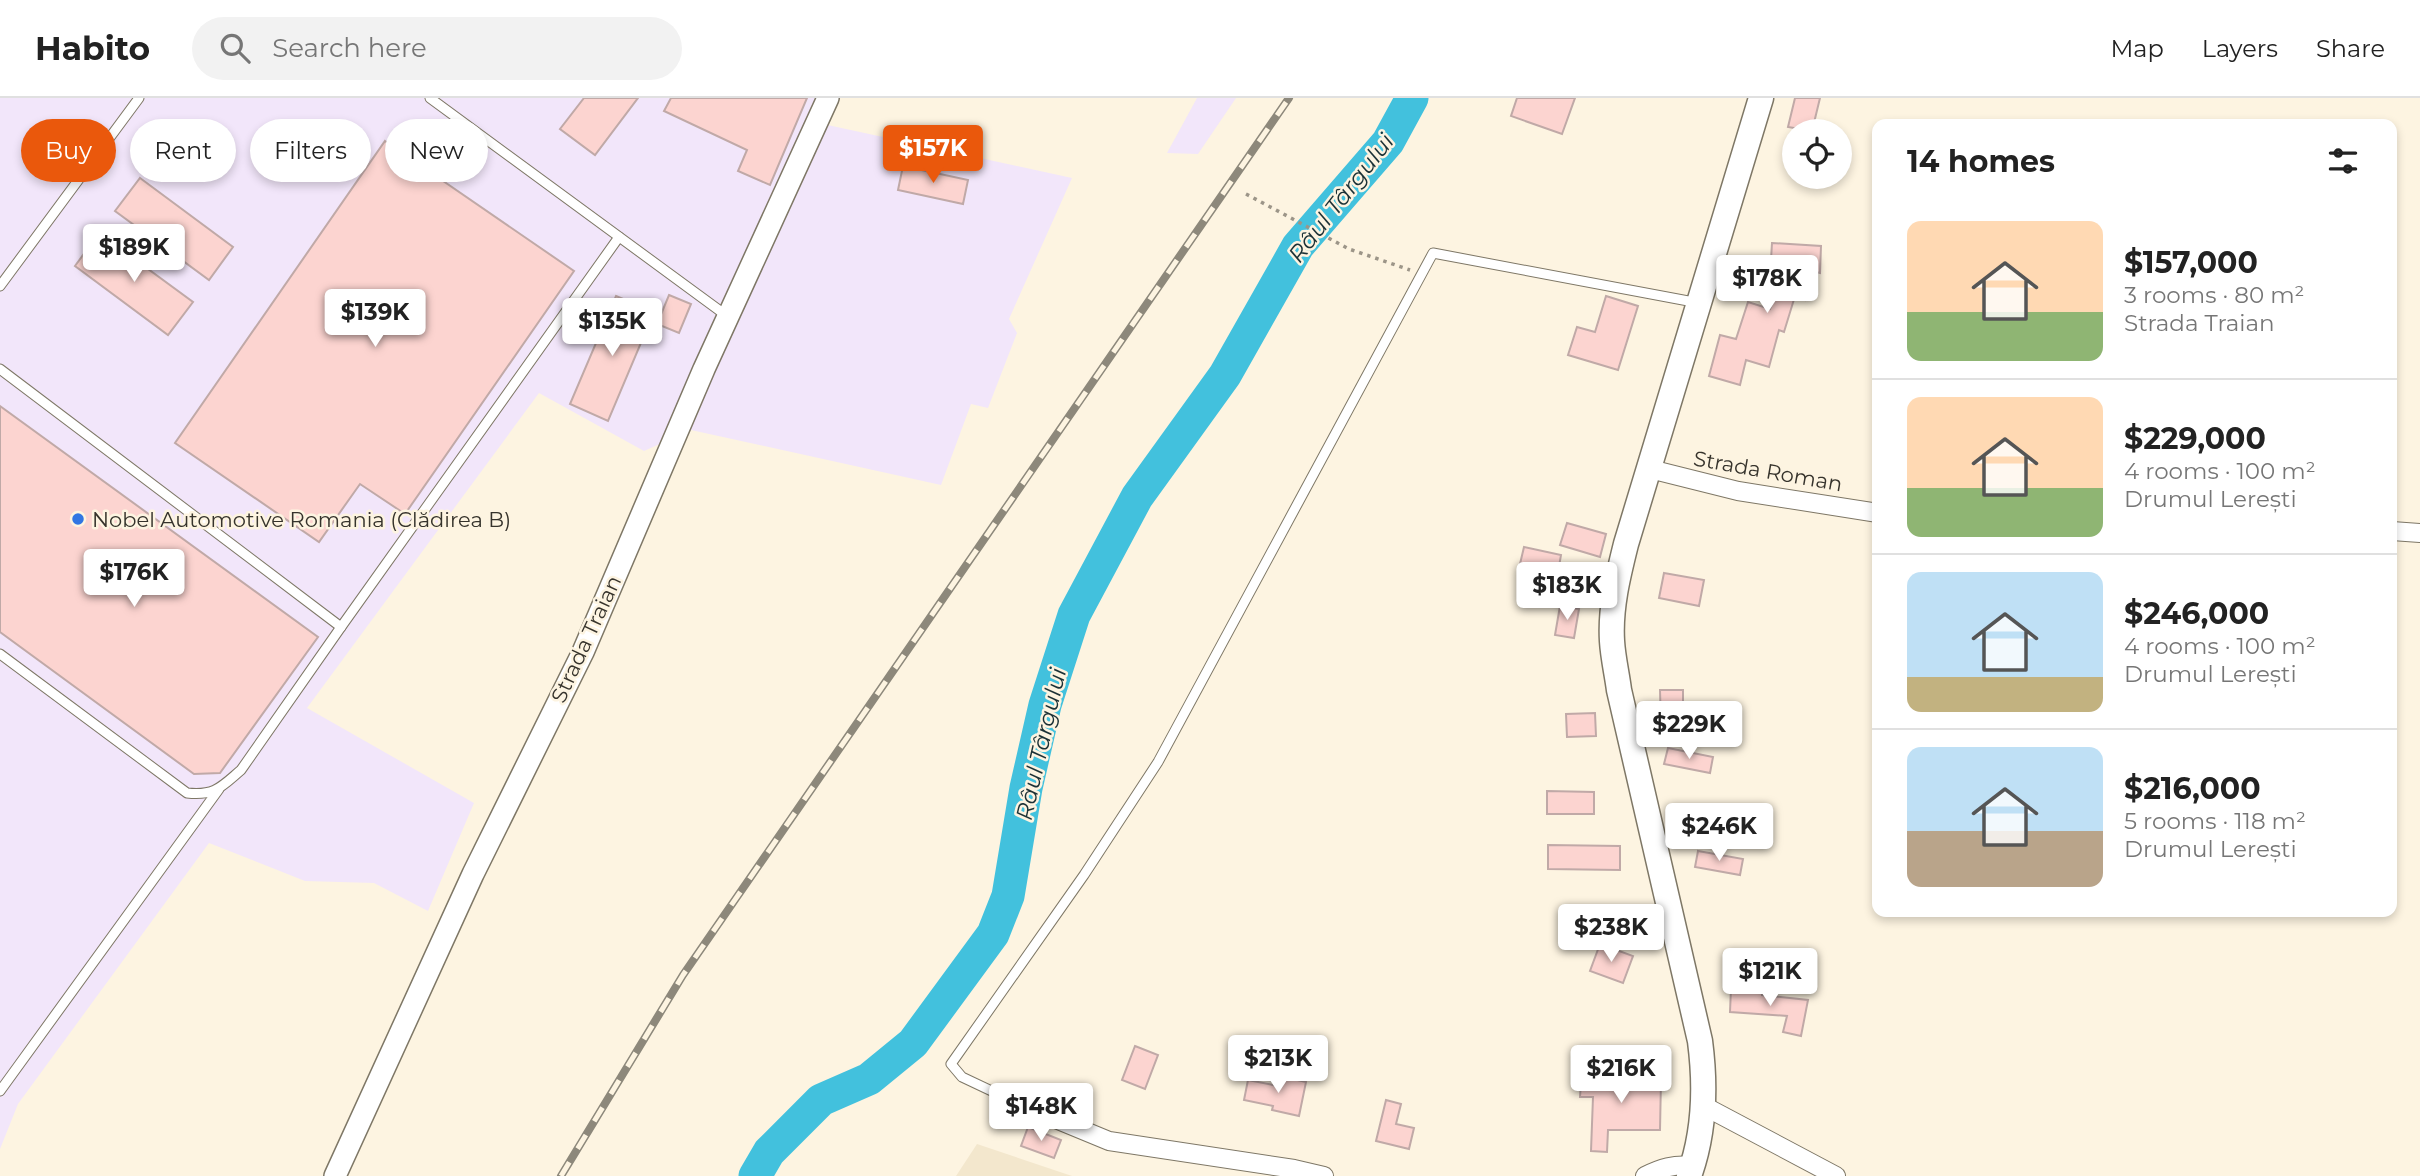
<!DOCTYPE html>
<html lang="en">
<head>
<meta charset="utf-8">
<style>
  :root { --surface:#fff; --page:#f2f2f2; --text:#222; --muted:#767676; --line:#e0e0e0; --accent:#ea580c }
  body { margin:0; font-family:Montserrat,sans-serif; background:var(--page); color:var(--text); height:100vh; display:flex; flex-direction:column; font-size:26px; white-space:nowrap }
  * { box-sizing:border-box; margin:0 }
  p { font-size:23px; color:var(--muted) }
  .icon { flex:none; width:38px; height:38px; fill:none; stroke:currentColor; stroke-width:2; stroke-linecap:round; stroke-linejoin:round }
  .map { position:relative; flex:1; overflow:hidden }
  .side { position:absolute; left:1872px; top:21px; width:525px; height:798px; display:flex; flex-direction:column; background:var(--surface); border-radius:14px; box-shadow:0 4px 10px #0003 }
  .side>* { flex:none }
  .hud { position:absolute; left:21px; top:21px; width:665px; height:63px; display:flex; gap:14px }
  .controls { position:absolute; left:1782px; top:21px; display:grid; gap:14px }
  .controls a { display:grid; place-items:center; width:70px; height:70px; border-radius:50%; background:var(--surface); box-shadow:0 4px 10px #0003; font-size:35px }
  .price { position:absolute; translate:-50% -60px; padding:0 16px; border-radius:7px; background:#fff; color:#222; font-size:23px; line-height:46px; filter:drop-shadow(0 2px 4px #0008) }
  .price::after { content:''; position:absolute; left:50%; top:42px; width:21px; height:16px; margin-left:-10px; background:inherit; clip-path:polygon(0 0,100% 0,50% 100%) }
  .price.on { background:var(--accent); color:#fff }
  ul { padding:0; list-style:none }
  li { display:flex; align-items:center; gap:21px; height:175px; padding:0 35px }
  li+li { border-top:2px solid var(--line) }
  li span { display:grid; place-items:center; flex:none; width:196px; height:140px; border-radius:14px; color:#555 }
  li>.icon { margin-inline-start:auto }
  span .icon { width:84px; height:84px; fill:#fffc; stroke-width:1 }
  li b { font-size:30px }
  h2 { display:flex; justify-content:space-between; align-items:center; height:84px; padding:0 35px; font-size:30px }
  .chip { padding:0 24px; border-radius:32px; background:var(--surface); box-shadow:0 4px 10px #0003; font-size:24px; line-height:63px }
  .chip.on { background:var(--accent); color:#fff }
  header { display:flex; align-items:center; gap:42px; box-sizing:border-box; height:98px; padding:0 35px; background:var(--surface); border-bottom:2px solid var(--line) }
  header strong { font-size:33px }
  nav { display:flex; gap:38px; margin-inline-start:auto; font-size:24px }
  .search { width:490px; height:63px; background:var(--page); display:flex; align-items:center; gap:18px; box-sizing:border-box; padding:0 24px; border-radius:38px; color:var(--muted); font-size:26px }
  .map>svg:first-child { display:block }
  .industrial { fill:#f2e6fa }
  .built { fill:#f3e7cd }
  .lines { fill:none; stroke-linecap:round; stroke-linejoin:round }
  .river { stroke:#42c1dd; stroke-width:33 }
  .building { fill:#fcd4d0; stroke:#c0a9a7; stroke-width:2 }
  .service-casing { stroke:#7e7766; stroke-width:11 }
  .minor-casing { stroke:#7e7766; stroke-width:20 }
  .tertiary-casing { stroke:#7e7766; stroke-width:24 }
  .secondary-casing { stroke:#7e7766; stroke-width:27 }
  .path { stroke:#9c9588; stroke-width:3.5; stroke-dasharray:3.5 5; stroke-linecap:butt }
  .service { stroke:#fff; stroke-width:9 }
  .minor { stroke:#fff; stroke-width:18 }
  .tertiary { stroke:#fff; stroke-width:21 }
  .secondary { stroke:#fff; stroke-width:24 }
  .rail-casing { stroke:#8d887b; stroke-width:8 }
  .rail { stroke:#fdf4e1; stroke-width:5; stroke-dasharray:16; stroke-linecap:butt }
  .poi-dot { fill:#3176e3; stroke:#fdf4e1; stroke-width:2.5 }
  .labels { text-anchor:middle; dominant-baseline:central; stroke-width:5; stroke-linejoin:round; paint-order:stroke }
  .street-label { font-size:21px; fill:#36332c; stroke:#fdf4e1 }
  .poi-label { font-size:21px; fill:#36332c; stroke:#fdf4e1; text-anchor:start }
  .water-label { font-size:23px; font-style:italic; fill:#1b3136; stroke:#fdf4e1 }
</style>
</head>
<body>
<header>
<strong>Habito</strong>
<div class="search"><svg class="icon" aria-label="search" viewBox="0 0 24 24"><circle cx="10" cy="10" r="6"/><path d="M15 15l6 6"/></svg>Search here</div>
<nav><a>Map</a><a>Layers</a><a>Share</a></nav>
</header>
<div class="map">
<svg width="2420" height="1078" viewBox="0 0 2420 1078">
  <rect width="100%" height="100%" fill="#fdf4e1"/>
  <!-- industrial -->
  <g class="industrial">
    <polygon points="0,0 818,0 823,26 1072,80 1009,221 1017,235 988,310 971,306 941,387 691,332 644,353 539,295 307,610 474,705 428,813 374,785 305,783 209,745 18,1006 0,1051"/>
    <polygon points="1197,0 1236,0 1198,56 1167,55"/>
  </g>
  <!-- built -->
  <polygon class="built" points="977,1046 1072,1078 956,1078"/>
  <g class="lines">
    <!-- river -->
    <polyline class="river" points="755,1078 769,1054 821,1002 869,981 913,945 993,836 1008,798 1026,690 1045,607 1074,517 1137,399 1225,277 1298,148 1388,44 1412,0"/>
  </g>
  <!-- building -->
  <g class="building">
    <polygon points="584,0 638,0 595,57 560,31"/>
    <polygon points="671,0 807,0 770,87 738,73 747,52 664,13"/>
    <polygon points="1517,0 1575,0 1562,36 1511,18"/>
    <polygon points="1795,0 1820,0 1812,33 1788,29"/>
    <polygon points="385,43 574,173 405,416 360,386 319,444 175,345"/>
    <polygon points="903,68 968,82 963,106 898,92"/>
    <polygon points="140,80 233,149 209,182 115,113"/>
    <polygon points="99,135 193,204 168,237 75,168"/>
    <polygon points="1772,145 1821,148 1820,175 1816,174 1805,202 1795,198 1784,234 1779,232 1769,269 1746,262 1740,287 1709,278 1720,237 1736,241 1748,204 1770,211 1789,163 1771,162"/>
    <polygon points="669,197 691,206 679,235 657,226"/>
    <polygon points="616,198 654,214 608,323 570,306"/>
    <polygon points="1606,198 1638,208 1618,272 1568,257 1577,229 1595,234"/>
    <polygon points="0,308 318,539 220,675 194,676 0,534"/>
    <polygon points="1567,425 1606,436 1600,459 1560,447"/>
    <polygon points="1524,449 1561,457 1558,474 1520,466"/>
    <polygon points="1664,475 1704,482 1699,508 1659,500"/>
    <polygon points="1560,508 1579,511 1574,540 1555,537"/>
    <polygon points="1660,592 1683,592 1683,609 1720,608 1721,628 1661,630"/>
    <polygon points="1595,615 1596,638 1567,639 1566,616"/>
    <polygon points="1668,650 1713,659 1710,675 1664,666"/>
    <polygon points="1547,693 1594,694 1594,716 1547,716"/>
    <polygon points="1692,708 1721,710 1720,726 1691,724"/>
    <polygon points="1548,747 1620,748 1620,772 1548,771"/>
    <polygon points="1698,753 1743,761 1740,777 1695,769"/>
    <polygon points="1600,846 1633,858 1623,885 1590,873"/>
    <polygon points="1731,890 1762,892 1762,897 1808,902 1801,938 1783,934 1787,918 1730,914"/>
    <polygon points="1135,948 1158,957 1145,991 1122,982"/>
    <polygon points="1582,969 1599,970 1599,980 1661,981 1660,1032 1608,1032 1607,1054 1591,1053 1593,999 1580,999"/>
    <polygon points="1280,978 1306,984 1299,1018 1272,1012 1273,1008 1244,1002 1248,982 1278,988"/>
    <polygon points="1386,1002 1401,1006 1396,1026 1414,1030 1409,1051 1376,1043"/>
    <polygon points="1028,1029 1061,1042 1054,1060 1021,1048"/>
  </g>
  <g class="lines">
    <defs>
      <g id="service">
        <polyline points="430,0 727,218"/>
        <polyline points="0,188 139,0"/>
        <polyline points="0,271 341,529 619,139"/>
        <path d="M 0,556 L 187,695 C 215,698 221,689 241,672 L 341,529"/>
        <polyline points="0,993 219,691"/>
        <polyline points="1017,1005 962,979 951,966 1084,777 1158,664 1433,155 1699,205"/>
      </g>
      <g id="minor">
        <polyline points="1650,371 1738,393 1878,415"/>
        <polyline points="2392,433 2420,435"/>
        <polyline points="1017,1005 1109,1043 1294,1071 1324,1078"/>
        <polyline points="1704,1008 1836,1078"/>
        <path d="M 1645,1078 C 1661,1070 1674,1066 1692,1068"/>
      </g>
      <polyline id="tertiary" points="335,1078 473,776 583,554 704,271 828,0"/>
      <path id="secondary" d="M 1689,1078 C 1705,1034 1706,989 1700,943 L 1619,592 C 1617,576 1613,560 1612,543 C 1610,510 1618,478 1626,446 L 1761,0"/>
    </defs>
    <!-- service casing -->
    <use href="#service" class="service-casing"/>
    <!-- minor casing -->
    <use href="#minor" class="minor-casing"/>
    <!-- tertiary casing -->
    <use href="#tertiary" class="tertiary-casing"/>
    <!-- secondary casing -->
    <use href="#secondary" class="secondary-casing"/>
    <!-- path -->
    <polyline class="path" points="1246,96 1349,151 1410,172"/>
    <!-- service -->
    <use href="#service" class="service"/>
    <!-- minor -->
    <use href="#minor" class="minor"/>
    <!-- tertiary -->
    <use href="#tertiary" class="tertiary"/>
    <!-- secondary -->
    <use href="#secondary" class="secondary"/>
    <defs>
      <polyline id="rail" points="561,1078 683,877 1289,0"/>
    </defs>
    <!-- rail casing -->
    <use href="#rail" class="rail-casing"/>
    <!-- rail -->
    <use href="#rail" class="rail"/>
  </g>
  <!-- markers -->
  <circle class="poi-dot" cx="78" cy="421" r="7"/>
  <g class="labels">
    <!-- street labels -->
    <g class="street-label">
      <text transform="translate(1768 373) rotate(10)">Strada Roman</text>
      <text transform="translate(586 541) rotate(-65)">Strada Traian</text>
    </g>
    <!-- poi labels -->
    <g class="poi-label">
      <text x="92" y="421">Nobel Automotive Romania (Clădirea B)</text>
    </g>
    <!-- water labels -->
    <g class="water-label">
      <text transform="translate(1341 100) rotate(-52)">Râul Târgului</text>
      <text transform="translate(1041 646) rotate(-77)">Râul Târgului</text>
    </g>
  </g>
</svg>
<div class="controls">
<a><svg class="icon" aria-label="locate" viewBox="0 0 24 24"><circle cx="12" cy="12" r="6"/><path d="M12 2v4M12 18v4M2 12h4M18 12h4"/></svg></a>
</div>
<b class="price on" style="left:933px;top:87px">$157K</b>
<b class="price" style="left:134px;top:186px">$189K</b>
<b class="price" style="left:1767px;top:217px">$178K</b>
<b class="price" style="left:375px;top:251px">$139K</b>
<b class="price" style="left:612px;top:260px">$135K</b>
<b class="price" style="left:134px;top:511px">$176K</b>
<b class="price" style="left:1567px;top:524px">$183K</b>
<b class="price" style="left:1689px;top:663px">$229K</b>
<b class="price" style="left:1719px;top:765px">$246K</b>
<b class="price" style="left:1611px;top:866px">$238K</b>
<b class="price" style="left:1770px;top:910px">$121K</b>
<b class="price" style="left:1278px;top:997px">$213K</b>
<b class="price" style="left:1621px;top:1007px">$216K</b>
<b class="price" style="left:1041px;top:1045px">$148K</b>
<div class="hud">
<a class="chip on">Buy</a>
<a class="chip">Rent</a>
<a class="chip">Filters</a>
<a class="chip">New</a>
</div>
<section class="side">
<h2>14 homes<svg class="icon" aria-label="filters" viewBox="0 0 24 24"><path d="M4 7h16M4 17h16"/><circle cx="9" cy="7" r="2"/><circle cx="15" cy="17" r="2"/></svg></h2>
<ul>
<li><span style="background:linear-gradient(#ffd9b3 65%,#8fb573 0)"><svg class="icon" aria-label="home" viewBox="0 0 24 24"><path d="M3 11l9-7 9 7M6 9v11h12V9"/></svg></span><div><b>$157,000</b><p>3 rooms · 80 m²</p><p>Strada Traian</p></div></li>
<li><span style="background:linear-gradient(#ffd9b3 65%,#8fb573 0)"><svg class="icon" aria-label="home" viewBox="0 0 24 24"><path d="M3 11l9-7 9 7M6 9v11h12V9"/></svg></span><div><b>$229,000</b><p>4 rooms · 100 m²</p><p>Drumul Lerești</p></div></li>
<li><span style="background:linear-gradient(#bfe0f5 75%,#c2b280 0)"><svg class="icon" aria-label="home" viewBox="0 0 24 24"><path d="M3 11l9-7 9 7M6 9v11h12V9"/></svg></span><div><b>$246,000</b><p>4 rooms · 100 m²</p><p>Drumul Lerești</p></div></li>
<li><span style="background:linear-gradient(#bfe0f5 60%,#b9a48a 0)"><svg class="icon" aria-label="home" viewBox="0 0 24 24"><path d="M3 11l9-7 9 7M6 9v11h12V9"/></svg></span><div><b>$216,000</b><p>5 rooms · 118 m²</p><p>Drumul Lerești</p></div></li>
</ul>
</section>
</div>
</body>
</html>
